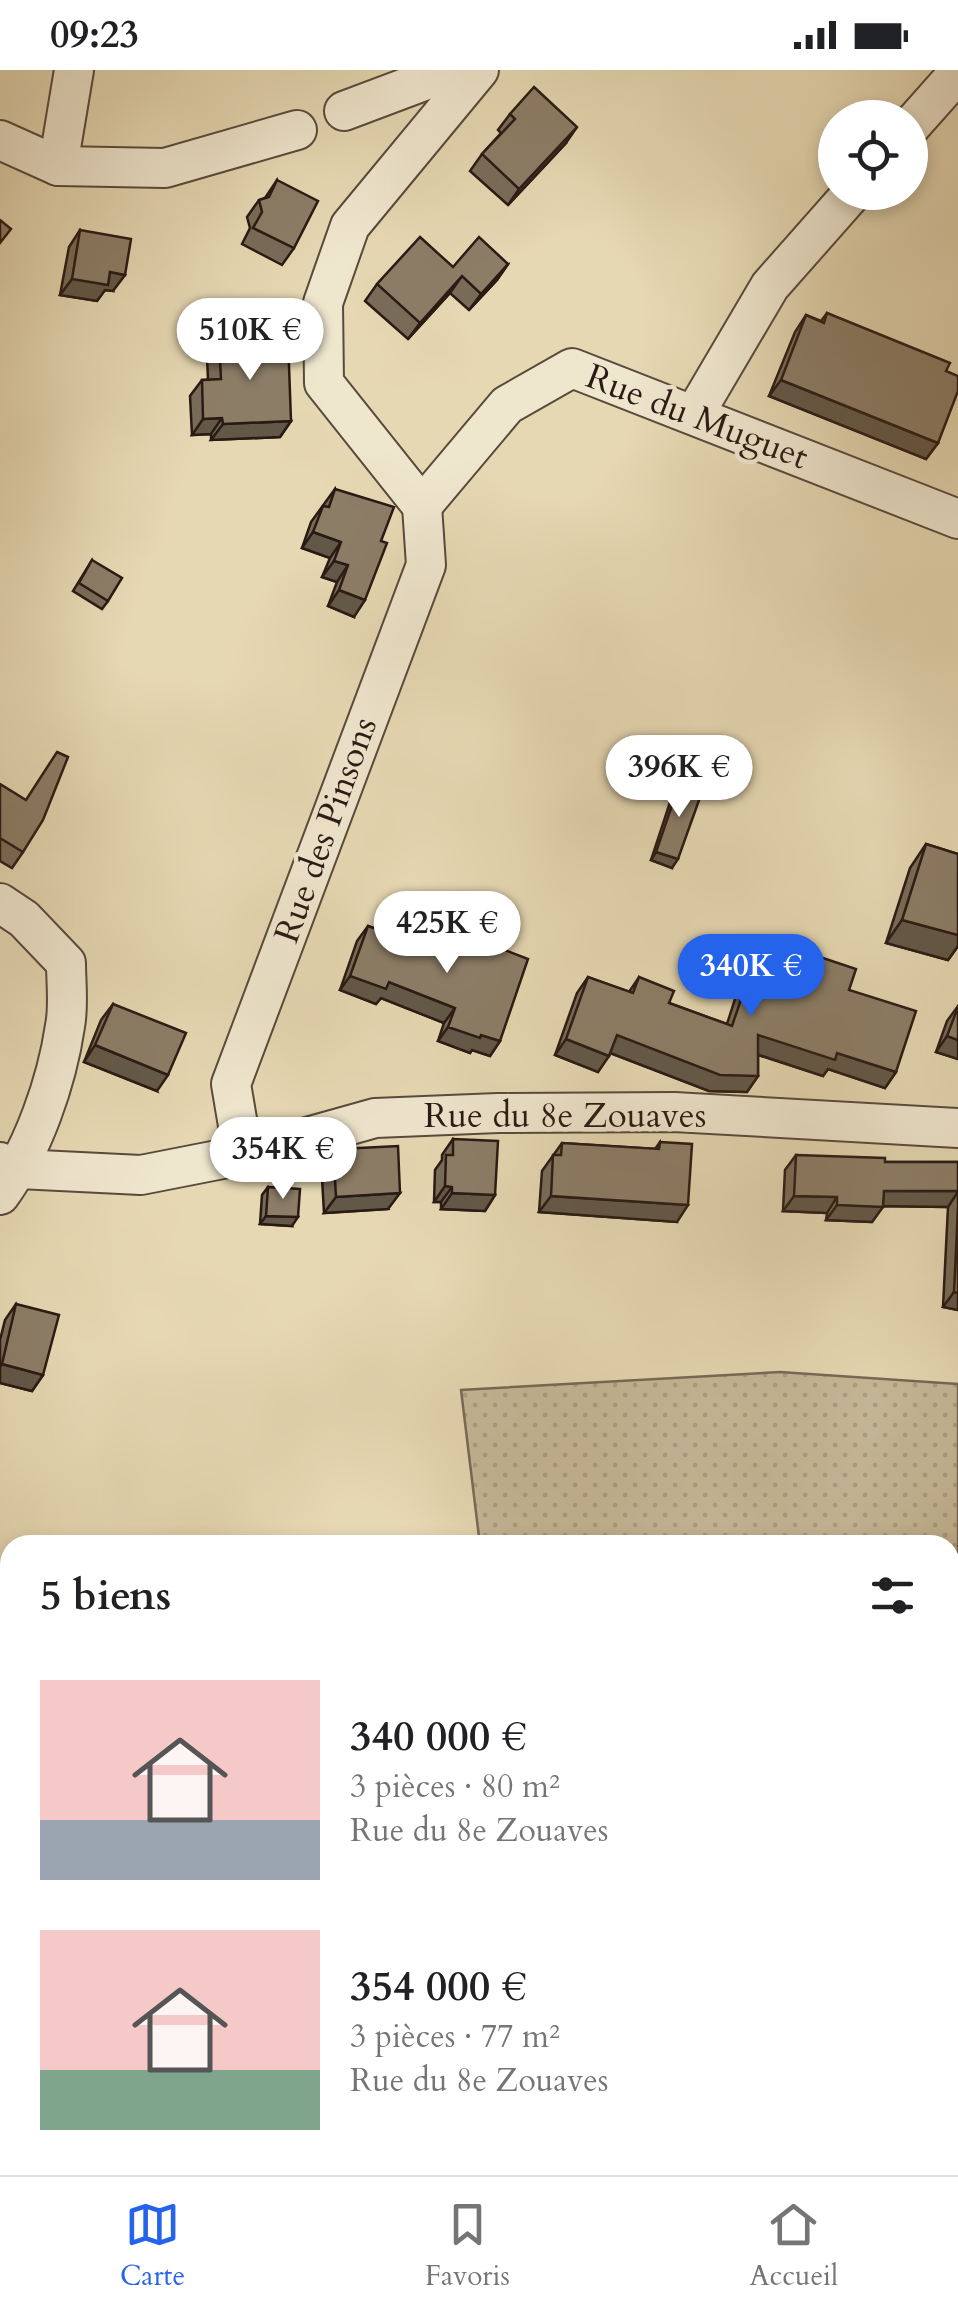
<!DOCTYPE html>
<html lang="fr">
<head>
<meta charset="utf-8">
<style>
  :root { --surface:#fff; --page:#f6f6f6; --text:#202124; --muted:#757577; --line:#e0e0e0; --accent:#2563eb }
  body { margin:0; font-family:Cardo,serif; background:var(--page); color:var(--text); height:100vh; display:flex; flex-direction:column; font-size:38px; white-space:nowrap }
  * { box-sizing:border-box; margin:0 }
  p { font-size:32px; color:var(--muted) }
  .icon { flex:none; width:55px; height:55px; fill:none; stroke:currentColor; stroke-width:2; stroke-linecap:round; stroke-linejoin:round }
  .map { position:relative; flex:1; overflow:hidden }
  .side { position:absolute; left:0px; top:1465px; width:960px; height:640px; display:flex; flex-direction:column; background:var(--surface); border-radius:30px 30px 0 0; box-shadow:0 5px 15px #0003 }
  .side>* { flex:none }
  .buttons { position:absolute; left:818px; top:30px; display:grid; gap:20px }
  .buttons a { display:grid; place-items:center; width:110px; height:110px; border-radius:50%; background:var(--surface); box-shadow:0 5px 15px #0003; font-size:50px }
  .price { position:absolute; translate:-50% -85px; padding:0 22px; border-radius:35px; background:#fff; color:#222; font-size:32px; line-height:65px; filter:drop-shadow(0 2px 5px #0008) }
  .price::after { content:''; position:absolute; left:50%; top:60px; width:30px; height:22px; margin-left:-15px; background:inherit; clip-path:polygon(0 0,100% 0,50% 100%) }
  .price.active { background:var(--accent); color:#fff }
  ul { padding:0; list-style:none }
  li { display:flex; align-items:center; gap:30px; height:250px; padding:0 40px }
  li span { display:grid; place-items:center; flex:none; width:280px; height:200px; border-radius:0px; color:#555 }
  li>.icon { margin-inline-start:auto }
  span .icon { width:120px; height:120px; fill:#fffc; stroke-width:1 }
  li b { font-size:42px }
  h2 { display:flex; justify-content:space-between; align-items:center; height:120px; padding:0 40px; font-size:42px }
  .status { display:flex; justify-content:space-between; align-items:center; height:70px; padding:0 50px; background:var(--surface); direction:ltr }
  .status svg { height:28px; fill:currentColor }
  .tab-bar { display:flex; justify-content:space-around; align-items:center; height:140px; border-top:2px solid var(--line); background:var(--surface); font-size:28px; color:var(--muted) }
  .tab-bar a { display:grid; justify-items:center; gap:5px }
  .tab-bar .active { color:var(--accent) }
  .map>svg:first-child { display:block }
  .grass { fill:url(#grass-dots); stroke:#786956; stroke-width:2.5 }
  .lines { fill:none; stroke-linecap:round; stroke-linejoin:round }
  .street-casing { stroke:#594a3c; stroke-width:42 }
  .street { stroke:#efe6ce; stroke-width:38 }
  .wall { fill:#786c59; stroke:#2a1a14; stroke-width:2.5 }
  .shaded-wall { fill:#625848; stroke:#2a1a14; stroke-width:2.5 }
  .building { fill:#8c7d67; stroke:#2a1a14; stroke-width:2.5 }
  .labels { text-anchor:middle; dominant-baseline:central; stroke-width:9; stroke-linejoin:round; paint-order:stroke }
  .street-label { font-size:35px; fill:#2a1a14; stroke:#efe6ce }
</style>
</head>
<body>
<div class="status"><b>09:23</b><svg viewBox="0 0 49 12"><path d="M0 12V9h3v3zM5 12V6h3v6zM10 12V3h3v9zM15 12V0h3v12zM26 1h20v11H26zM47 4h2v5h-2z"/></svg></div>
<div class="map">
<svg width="958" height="2105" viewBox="0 0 958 2105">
  <defs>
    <pattern id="grass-dots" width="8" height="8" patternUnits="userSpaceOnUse" patternTransform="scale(2.5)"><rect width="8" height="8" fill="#c6b898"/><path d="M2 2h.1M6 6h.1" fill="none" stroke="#aa9e82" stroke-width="1.8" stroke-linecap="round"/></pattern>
  </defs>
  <rect width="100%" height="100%" fill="#e6d8b3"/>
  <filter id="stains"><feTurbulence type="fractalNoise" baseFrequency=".002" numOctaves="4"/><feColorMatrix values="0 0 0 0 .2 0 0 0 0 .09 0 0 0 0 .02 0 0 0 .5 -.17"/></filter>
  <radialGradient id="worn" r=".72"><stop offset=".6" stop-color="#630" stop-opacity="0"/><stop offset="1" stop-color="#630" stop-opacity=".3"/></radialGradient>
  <!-- grass -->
  <g class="grass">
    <polygon points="780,1302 958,1314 958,1826 950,1822 950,1475 480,1475 461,1320"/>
    <polygon points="0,2013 10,2015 10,2095 101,2095 104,2105 0,2105"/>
  </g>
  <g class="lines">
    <defs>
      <g id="street">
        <polyline points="344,41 453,0"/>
        <polyline points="910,57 958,3"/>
        <polyline points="0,70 58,96 165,98 297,60"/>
        <polyline points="58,96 74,0"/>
        <polyline points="694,345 770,216 853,122"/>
        <polyline points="422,436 507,335 572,298 958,449"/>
        <polyline points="422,436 324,313 323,233 350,156 479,0"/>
        <path d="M 0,833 L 24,849 L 66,893 C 66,913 69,936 65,956 C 57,1011 33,1080 0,1125"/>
        <polyline points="243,1085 231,1014 426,495 422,436"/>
        <polyline points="0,1092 19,1099 141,1105 243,1085 375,1048 498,1043 674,1042 958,1058"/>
        <polyline points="0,1611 10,1614"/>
        <polyline points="950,2067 958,2072"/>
        <polyline points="350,2095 353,2105"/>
      </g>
    </defs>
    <!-- street casing -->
    <use href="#street" class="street-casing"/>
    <!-- street -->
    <use href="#street" class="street"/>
  </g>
  <!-- wall -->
  <g class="wall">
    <polygon points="510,44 566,73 508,135 470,101 482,84 501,63 498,60"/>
    <polygon points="277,110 294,178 282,195 242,174 250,158 247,147 259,130 265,128"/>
    <polygon points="80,160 113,221 105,220 97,231 60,225 69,177"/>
    <polygon points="508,194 497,210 469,240 450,223 408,269 365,231 377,214 453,197"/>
    <polygon points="827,243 946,301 938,373 926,389 769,326 795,262 806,245 821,251"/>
    <polygon points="219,271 291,351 280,367 211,370 211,364 192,365 190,326 202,310 208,310 207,287"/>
    <polygon points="335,419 354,547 328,536 337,512 322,507 330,488 302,478 311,452"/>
    <polygon points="92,490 108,531 102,539 73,521"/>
    <polygon points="680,712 672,798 651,790 674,720"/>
    <polygon points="0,714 23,782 12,798 0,791"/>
    <polygon points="926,774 958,784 958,876 948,890 886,873 910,798"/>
    <polygon points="368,856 408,871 416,860 454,872 461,863 500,971 490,986 472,980 470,983 438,971 444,953 381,928 376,934 340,920 357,871"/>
    <polygon points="796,879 849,920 896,1002 885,1018 828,999 823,1006 758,985 758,1006 747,1022 709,1021 610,983 598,1002 555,985 577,923 588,907 629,922 639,907 669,933 727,954 743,904 755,888 783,898"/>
    <polygon points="113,934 157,1021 84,992 101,950"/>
    <polygon points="958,936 958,989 936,982 947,951"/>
    <polygon points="453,1069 495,1125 485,1141 441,1139 441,1132 434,1132 435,1100 442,1090 442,1085"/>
    <polygon points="660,1072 677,1152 539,1142 542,1101 562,1073 655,1079"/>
    <polygon points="340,1079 388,1139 324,1143 322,1108 329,1099 328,1095"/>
    <polygon points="796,1085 885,1092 958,1092 958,1240 943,1237 948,1137 883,1136 872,1152 826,1150 827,1143 783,1141 785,1100"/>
    <polygon points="268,1117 292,1156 260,1154 262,1125"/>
    <polygon points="16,1234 43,1305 32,1321 0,1313 0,1270 5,1250"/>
    <polygon points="950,1933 958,1937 958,1997 950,1993"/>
    <polygon points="429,2095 485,2095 480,2105 424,2105"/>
    <polygon points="801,2095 922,2095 939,2105 819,2105 820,2104"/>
  </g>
  <!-- shaded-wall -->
  <g class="shaded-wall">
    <polygon points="577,57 566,73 508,135 519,119"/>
    <polygon points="508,194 497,210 469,240 481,224"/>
    <polygon points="110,202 125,205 113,221 105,220 97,231 60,225 72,209"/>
    <polygon points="462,206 450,223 408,269 420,253"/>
    <polygon points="781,310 938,373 926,389 769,326"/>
    <polygon points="222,348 211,364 192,365 203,349"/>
    <polygon points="291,351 280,367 211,370 223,354"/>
    <polygon points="313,462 341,472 330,488 302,478"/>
    <polygon points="334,491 348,495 337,512 322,507"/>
    <polygon points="339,520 365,530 354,547 328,536"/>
    <polygon points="656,782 678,789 672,798 651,790"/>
    <polygon points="902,850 958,865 958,876 948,890 886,873"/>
    <polygon points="350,906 389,912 455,938 444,953 381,928 376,934 340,920"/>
    <polygon points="448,957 481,965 500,971 490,986 472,980 470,983 438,971"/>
    <polygon points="617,965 758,1006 747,1022 709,1021 605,981"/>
    <polygon points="758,965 837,983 896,1002 885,1018 828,999 823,1006 747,981"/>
    <polygon points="947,966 958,970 958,989 936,982"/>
    <polygon points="566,969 609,986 598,1002 555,985"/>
    <polygon points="95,975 168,1005 157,1021 84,992"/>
    <polygon points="445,1116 452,1117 441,1132 434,1132"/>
    <polygon points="884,1121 958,1121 958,1122 948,1137 874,1136 883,1137 872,1152 826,1150 837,1135"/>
    <polygon points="400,1123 388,1139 324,1143 336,1127"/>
    <polygon points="452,1123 495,1125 485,1141 441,1139"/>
    <polygon points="551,1126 688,1135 677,1152 539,1142"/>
    <polygon points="794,1126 837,1127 827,1143 783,1141"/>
    <polygon points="266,1146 298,1147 292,1156 260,1154"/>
    <polygon points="954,1222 958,1223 958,1240 943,1237"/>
    <polygon points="2,1294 43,1305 32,1321 0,1313 0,1297"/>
    <polygon points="10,1555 10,1569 7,1568 0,1577 0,1563"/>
    <polygon points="0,1782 10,1782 10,1797 0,1798"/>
  </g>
  <!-- building -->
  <g class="building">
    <polygon points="534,17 577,57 519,119 482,84 515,49 510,44"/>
    <polygon points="277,110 318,131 294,178 253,158 262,142 259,130 269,127"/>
    <polygon points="0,150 11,159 0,173"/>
    <polygon points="80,160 131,169 125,205 110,202 108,215 72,209"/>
    <polygon points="420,167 453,197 479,167 508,194 481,224 462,206 420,253 377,214"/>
    <polygon points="827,243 950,293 946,301 958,306 958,321 938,373 781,310 806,245 824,253"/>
    <polygon points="288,268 291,351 223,354 222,348 203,349 202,310 221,309 219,271"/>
    <polygon points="335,419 394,437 381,471 387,473 365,530 339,520 348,495 334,491 341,472 313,462 323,436 329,437"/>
    <polygon points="92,490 122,508 108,531 79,513"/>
    <polygon points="57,682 68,687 43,750 23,782 0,768 0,714 26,730"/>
    <polygon points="680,712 703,719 678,789 656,782"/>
    <polygon points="926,774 958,784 958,865 902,850"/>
    <polygon points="368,856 411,872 416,860 457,873 461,863 528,889 500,971 481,965 480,968 448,957 455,938 389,912 386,919 350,906"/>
    <polygon points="796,879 856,899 849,920 916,941 896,1002 837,983 835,990 758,965 758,1006 720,1005 617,965 609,986 566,969 588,907 633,923 639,907 674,921 669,933 732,956 755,888 787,899"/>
    <polygon points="113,934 186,963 168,1005 95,975"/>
    <polygon points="958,937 958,970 947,966"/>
    <polygon points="453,1069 498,1071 495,1125 452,1123 452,1117 445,1116 446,1085 453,1085"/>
    <polygon points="660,1072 692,1074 688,1135 551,1126 553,1085 561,1085 562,1073 659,1079"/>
    <polygon points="398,1076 400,1123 336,1127 334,1092 341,1091 340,1079"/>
    <polygon points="796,1085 885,1088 885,1092 958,1092 958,1121 884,1121 883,1137 837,1135 837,1127 794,1126"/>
    <polygon points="268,1117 300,1119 298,1147 266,1146"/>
    <polygon points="958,1139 958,1223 954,1222"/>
    <polygon points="16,1234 59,1245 43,1305 2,1294"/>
    <polygon points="0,1508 10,1512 10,1560 8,1566 0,1563"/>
    <polygon points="10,1736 10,1782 0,1782 0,1737"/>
    <polygon points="950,1933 958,1937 958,1977 956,1976 953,1982 950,1980"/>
    <polygon points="439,2095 485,2095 480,2105 460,2105"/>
    <polygon points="827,2095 922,2095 939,2105 821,2105"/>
  </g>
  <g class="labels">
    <!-- street labels -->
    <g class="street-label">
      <text transform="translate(697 347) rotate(21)">Rue du Muguet</text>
      <text transform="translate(326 760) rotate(-70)">Rue des Pinsons</text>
      <text x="565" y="1046">Rue du 8e Zouaves</text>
    </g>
  </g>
  <rect width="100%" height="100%" filter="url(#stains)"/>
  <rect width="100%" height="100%" fill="url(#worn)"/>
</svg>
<div class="buttons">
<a><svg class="icon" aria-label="locate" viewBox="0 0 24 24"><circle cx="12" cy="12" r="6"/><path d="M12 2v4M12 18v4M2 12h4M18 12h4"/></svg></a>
</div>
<b class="price" style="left:250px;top:313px">510K €</b>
<b class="price" style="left:679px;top:750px">396K €</b>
<b class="price" style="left:447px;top:906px">425K €</b>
<b class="price active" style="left:751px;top:949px">340K €</b>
<b class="price" style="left:283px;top:1132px">354K €</b>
<section class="side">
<h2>5 biens<svg class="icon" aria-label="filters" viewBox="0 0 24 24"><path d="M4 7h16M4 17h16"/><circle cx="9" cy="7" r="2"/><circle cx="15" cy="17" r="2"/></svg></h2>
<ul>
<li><span style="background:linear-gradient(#f6c9c9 70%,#9aa5b1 0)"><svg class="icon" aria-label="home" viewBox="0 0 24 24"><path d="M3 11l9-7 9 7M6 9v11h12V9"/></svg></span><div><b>340 000 €</b><p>3 pièces · 80 m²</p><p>Rue du 8e Zouaves</p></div></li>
<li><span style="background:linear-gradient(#f6c9c9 70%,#7fa58c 0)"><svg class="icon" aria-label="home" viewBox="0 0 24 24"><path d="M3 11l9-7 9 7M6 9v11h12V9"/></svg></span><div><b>354 000 €</b><p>3 pièces · 77 m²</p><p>Rue du 8e Zouaves</p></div></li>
</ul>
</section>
</div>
<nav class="tab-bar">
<a class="active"><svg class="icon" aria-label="map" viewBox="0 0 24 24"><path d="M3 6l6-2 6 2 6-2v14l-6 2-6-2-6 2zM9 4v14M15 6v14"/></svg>Carte</a>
<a><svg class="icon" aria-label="saved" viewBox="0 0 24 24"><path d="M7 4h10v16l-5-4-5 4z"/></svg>Favoris</a>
<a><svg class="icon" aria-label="home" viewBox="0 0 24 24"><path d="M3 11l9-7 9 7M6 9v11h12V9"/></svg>Accueil</a>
</nav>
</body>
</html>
